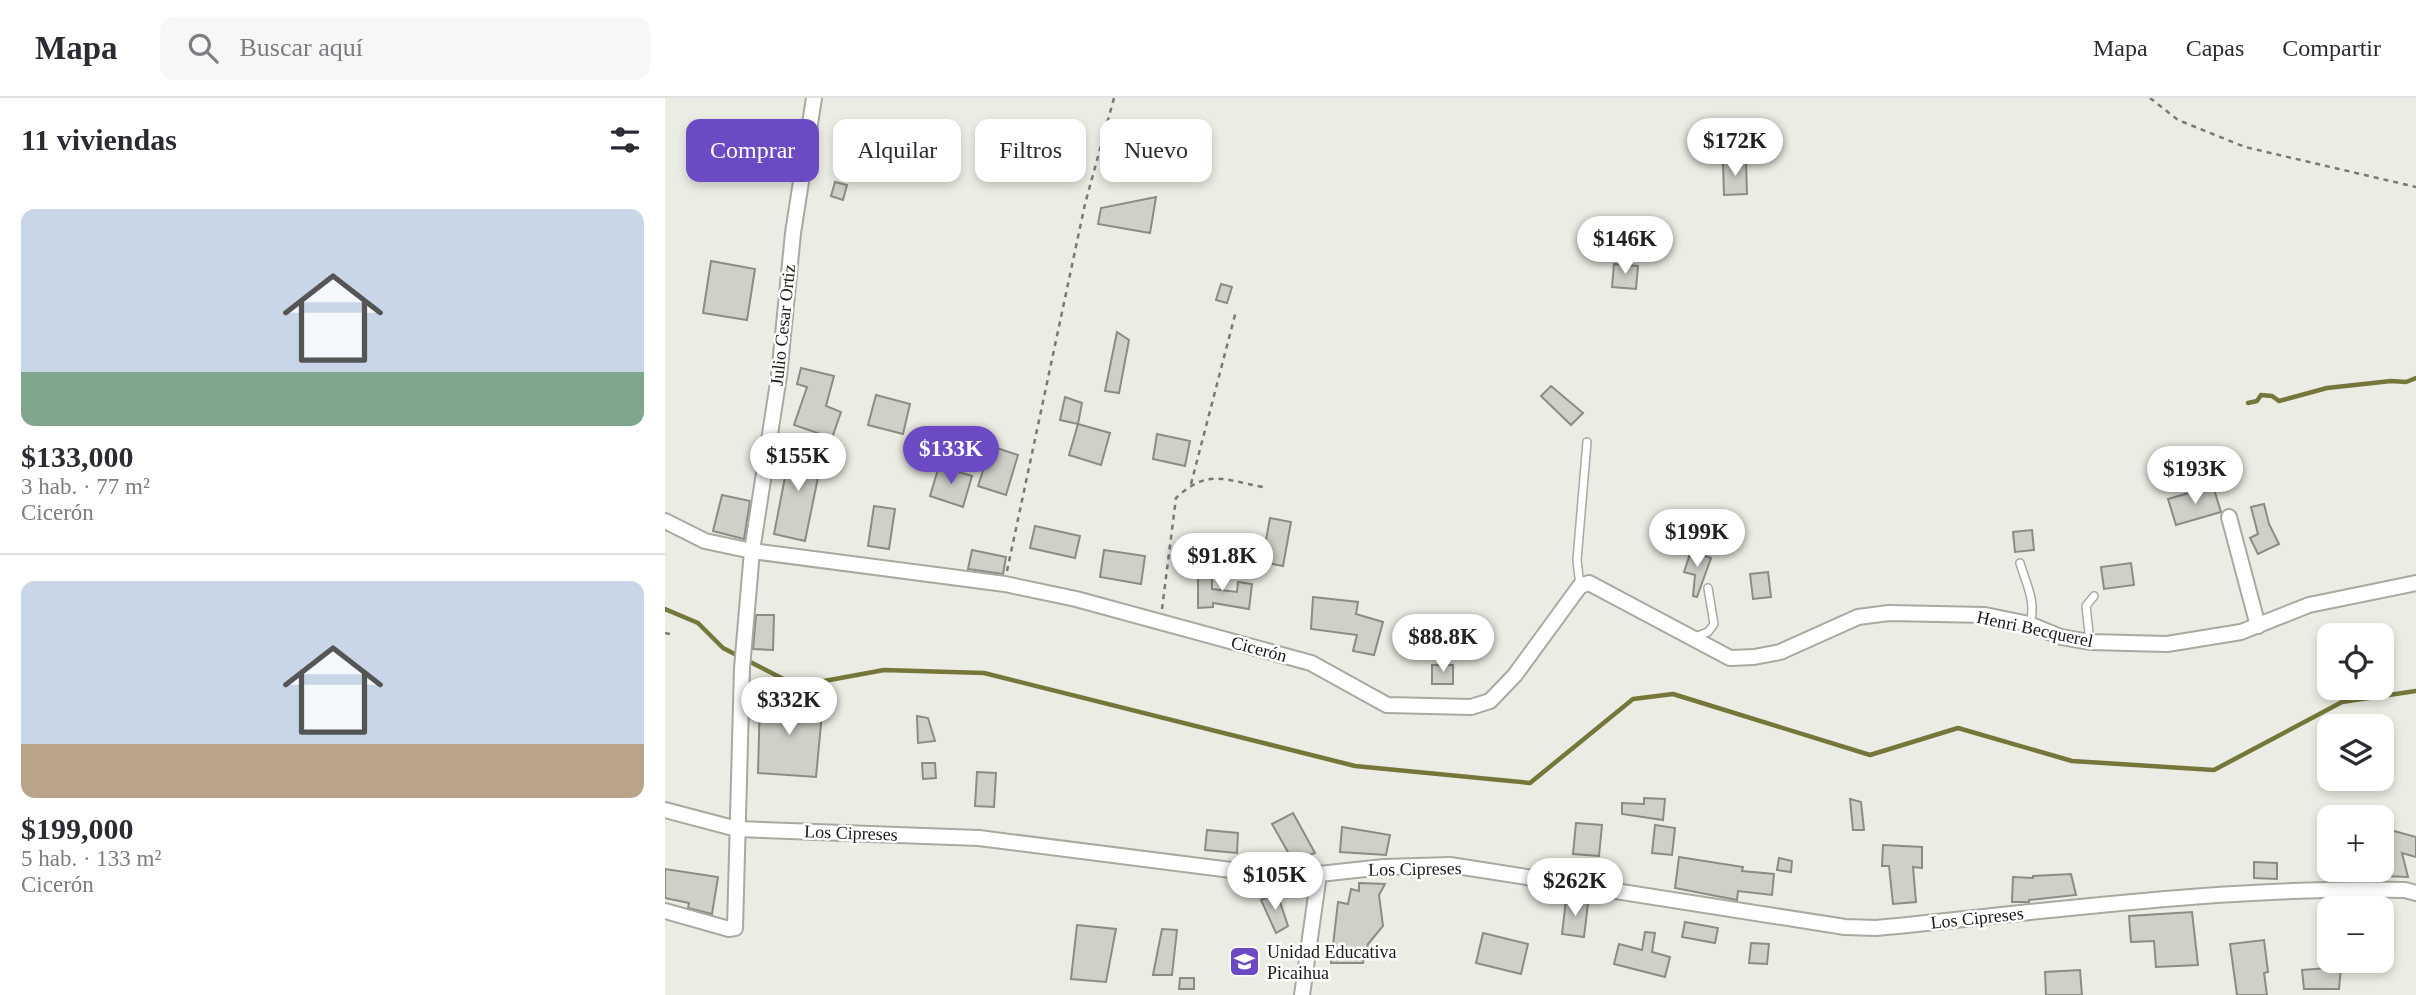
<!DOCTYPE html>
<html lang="es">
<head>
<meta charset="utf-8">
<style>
  :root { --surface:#fff; --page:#f7f7f7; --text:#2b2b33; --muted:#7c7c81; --line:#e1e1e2; --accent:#6c4ac3 }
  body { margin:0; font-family:Georgia,serif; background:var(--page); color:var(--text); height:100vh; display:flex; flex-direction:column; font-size:26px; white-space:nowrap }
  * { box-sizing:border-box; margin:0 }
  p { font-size:23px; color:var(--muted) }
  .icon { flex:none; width:38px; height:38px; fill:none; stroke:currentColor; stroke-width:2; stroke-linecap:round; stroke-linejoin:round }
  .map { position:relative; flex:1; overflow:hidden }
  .sheet { display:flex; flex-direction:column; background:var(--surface); width:665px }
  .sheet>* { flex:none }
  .guide { position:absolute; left:21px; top:21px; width:665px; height:63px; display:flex; gap:14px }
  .buttons { position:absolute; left:1652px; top:525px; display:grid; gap:14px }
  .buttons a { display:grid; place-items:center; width:77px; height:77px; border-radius:14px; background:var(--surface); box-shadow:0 4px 10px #0003; font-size:35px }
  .price { position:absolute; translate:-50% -60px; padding:0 16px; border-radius:24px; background:#fff; color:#222; font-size:23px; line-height:46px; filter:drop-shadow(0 2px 4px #0008) }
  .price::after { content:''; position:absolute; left:50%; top:42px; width:21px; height:16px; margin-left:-10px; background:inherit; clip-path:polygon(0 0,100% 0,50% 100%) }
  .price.active { background:var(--accent); color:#fff }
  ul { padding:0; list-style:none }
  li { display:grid; align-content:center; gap:14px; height:371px; padding:0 21px }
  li+li { border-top:2px solid var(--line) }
  li span { display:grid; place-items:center; height:217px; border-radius:14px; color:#555 }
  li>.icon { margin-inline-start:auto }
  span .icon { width:126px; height:126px; fill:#fffc; stroke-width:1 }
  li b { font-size:30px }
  h2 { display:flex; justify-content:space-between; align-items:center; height:84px; padding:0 21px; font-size:30px }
  .chip { padding:0 24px; border-radius:14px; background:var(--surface); box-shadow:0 4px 10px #0003; font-size:24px; line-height:63px }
  .chip.active { background:var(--accent); color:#fff }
  header { display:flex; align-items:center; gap:42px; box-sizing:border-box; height:98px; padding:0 35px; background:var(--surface); border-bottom:2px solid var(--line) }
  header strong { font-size:33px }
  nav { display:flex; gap:38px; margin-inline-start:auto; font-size:24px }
  .search { width:490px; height:63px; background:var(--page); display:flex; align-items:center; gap:18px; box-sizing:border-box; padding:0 24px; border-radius:14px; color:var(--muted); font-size:26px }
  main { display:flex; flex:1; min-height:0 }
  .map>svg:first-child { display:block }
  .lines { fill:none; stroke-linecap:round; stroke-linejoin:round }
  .stream { stroke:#74763a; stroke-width:4.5 }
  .building { fill:#cfd0c8; stroke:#8c8c85; stroke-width:2 }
  .lane-casing { stroke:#a8a9a1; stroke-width:10 }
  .street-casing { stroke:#a8a9a1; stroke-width:18 }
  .path { stroke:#787973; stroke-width:2.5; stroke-dasharray:5 5; stroke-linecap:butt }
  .lane { stroke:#fff; stroke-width:7 }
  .street { stroke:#fff; stroke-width:14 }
  .labels { text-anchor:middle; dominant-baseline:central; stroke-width:5; stroke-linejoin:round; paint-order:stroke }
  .street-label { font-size:18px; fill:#1a1a17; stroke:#fff }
  .poi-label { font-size:18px; fill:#1a1a17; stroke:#fff; text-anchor:start }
</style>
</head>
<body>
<header>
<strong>Mapa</strong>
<div class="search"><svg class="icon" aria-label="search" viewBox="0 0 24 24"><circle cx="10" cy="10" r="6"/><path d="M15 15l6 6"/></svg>Buscar aquí</div>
<nav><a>Mapa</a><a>Capas</a><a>Compartir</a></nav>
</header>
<main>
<section class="sheet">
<h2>11 viviendas<svg class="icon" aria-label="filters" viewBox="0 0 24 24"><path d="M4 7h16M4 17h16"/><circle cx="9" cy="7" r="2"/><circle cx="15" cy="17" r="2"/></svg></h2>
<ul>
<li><span style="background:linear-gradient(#c9d6e8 75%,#7fa58c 0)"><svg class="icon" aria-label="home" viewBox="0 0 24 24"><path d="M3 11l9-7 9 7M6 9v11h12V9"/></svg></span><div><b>$133,000</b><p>3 hab. · 77 m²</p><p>Cicerón</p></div></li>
<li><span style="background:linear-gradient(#c9d6e8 75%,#b9a48a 0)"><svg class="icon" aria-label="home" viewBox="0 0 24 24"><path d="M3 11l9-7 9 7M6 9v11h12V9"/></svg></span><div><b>$199,000</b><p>5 hab. · 133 m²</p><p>Cicerón</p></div></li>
</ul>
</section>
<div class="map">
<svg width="1751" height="897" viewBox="0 0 1751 897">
  <rect width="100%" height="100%" fill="#ebece3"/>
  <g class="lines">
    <!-- stream -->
    <g class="stream">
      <polyline points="1583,305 1592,303 1596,297 1607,298 1614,303 1662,290 1726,283 1741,284 1751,280"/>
      <polyline points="0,511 33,525 58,550 132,588 219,572 319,575 690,668 865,685 968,601 1008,596 1205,657 1293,630 1407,663 1549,672 1677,604 1751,593"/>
    </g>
  </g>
  <!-- building -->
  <g class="building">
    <polygon points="1085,24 1085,44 1065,44 1065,25"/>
    <polygon points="1058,64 1081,64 1082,96 1059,97"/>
    <polygon points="170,84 182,87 178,102 166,98"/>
    <polygon points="491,99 485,135 433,126 436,110"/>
    <polygon points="46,163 90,171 82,222 38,215"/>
    <polygon points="949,166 973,168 971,191 947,189"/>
    <polygon points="556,186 567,189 562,205 551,202"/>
    <polygon points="452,234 464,242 454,295 440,293"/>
    <polygon points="136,270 169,278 161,308 176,314 167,340 129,327 142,289 132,286"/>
    <polygon points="886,288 918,315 906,327 876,298"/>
    <polygon points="211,297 245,306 238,336 203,327"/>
    <polygon points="400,299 417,305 413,326 395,322"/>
    <polygon points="413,326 445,335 436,367 404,357"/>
    <polygon points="492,336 525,343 520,368 488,361"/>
    <polygon points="126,348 158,355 140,443 109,436"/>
    <polygon points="326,348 353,357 341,397 313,388"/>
    <polygon points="274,368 307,378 298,409 265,398"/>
    <polygon points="1548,388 1556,414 1511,427 1503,401"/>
    <polygon points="57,397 85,403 79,441 48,433"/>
    <polygon points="1599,406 1604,426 1614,446 1593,456 1585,440 1593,436 1586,409"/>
    <polygon points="209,408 230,411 224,451 203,448"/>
    <polygon points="605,420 626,424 618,468 597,464"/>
    <polygon points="370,428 415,438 410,460 365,450"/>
    <polygon points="1367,432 1369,452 1350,454 1348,434"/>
    <polygon points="307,452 341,459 338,476 303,471"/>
    <polygon points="439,452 480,458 476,486 435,479"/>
    <polygon points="1026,453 1046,460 1032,499 1028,498 1030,477 1019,474"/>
    <polygon points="1466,465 1469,487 1439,491 1436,469"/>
    <polygon points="547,472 547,491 572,494 573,484 587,486 584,511 548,505 548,509 533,510 533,474"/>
    <polygon points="1103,474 1106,499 1088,501 1085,476"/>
    <polygon points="648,499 693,504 691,516 718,524 709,557 688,553 692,537 646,531"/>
    <polygon points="91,517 109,517 108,552 88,551"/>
    <rect x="767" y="567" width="21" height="19"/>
    <polygon points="95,601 158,605 151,679 93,675"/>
    <polygon points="252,618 263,620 270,643 253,645"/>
    <polygon points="257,665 270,665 271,680 258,681"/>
    <polygon points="312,674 331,675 329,709 310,708"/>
    <polygon points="979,700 1000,701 998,722 957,716 957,705 979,706"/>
    <polygon points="1185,701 1196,704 1199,732 1188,732"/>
    <polygon points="628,715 650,755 628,763 607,726"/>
    <polygon points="911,725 937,727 934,758 908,756"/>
    <polygon points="990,727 1010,730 1007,757 987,755"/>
    <polygon points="677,729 725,737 721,757 675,754"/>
    <polygon points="1718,730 1751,739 1751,759 1737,755 1743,779 1717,778 1717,759 1725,759"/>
    <polygon points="542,732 573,735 572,755 540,752"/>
    <polygon points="1218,747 1257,749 1257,770 1248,769 1251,804 1228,806 1224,768 1217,768"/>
    <polygon points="1014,759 1078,769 1077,773 1109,776 1107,797 1073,793 1072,802 1010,790"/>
    <polygon points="1114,760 1127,763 1126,774 1112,772"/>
    <polygon points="1589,764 1612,765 1612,781 1589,780"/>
    <polygon points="0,771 53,779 47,816 23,810 24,805 0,800"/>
    <polygon points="1406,776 1411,797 1364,802 1364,804 1347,804 1348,779 1368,780 1368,778"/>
    <polygon points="694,785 720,786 714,797 718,828 703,846 698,865 666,865 673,804 683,806 686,791 694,793"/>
    <polygon points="612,795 623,828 611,835 596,802"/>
    <polygon points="901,802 923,805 919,839 897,836"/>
    <polygon points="1527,814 1533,867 1491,869 1489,843 1466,844 1464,818"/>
    <polygon points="1020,824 1053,830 1050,845 1017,839"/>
    <polygon points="412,827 451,831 441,884 406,881"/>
    <polygon points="497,831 512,832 507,877 488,877"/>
    <polygon points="980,834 990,835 987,854 1005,859 1000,879 949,866 954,846 977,852"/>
    <polygon points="818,835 863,846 856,876 811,865"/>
    <polygon points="1599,842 1603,874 1599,875 1602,897 1572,897 1565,846"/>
    <polygon points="1086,845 1104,846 1102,866 1084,865"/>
    <polygon points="1676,869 1674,891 1639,891 1637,872"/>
    <polygon points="1415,872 1417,897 1381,897 1380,874"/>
    <polygon points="515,880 529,880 529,891 514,891"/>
  </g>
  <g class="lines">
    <defs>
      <g id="lane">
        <path d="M 1355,465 C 1360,483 1373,507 1364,526"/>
        <polyline points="915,488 912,462 922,344"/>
        <polyline points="1030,539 1043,534 1049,526 1043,490"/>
        <polyline points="1425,544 1421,508 1429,498"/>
      </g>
      <g id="street">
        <polyline points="1564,419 1593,528"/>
        <polyline points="0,423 40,443 87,453 340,486 411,501 646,565 722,607 806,609 825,603 850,577 915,488 924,485 1065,560 1089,559 1115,554 1193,519 1224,515 1320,517 1364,526 1396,539 1425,544 1502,546 1576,534 1644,507 1751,485"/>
        <path d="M 0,712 L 72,731 L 314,740 L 574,773 L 654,776 L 719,769 L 785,767 L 1180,829 L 1211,830 C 1387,813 1562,788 1740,792 L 1751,795"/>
        <polyline points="0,813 64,831 70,830 77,570 87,453 114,278 128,135 149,0"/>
        <polyline points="637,897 654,776"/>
      </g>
    </defs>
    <!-- lane casing -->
    <use href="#lane" class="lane-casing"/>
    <!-- street casing -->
    <use href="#street" class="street-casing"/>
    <!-- path -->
    <g class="path">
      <polyline points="1485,0 1513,22 1580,49 1751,89"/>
      <polyline points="526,386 571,213"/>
      <polyline points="342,473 420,106 449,0"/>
      <path d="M 497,511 L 511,400 C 543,370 559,382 598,389"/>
      <polyline points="0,535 5,536"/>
    </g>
    <!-- lane -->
    <use href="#lane" class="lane"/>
    <!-- street -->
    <use href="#street" class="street"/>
  </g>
  <!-- icons -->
  <defs>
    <symbol id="school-square" viewBox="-11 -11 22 22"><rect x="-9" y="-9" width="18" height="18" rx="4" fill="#6c4ac3" stroke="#fff"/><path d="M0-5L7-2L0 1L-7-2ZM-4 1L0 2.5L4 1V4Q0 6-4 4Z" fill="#fff"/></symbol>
  </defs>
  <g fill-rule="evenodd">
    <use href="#school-square" x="562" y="846" width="35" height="35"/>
  </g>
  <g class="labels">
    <!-- street labels -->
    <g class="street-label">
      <text transform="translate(118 227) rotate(-84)">Julio Cesar Ortiz</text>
      <text transform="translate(1370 531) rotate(12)">Henri Becquerel</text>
      <text transform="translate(594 551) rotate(15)">Cicerón</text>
      <text transform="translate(186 735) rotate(2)">Los Cipreses</text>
      <text transform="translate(750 771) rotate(-1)">Los Cipreses</text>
      <text transform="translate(1312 820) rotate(-6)">Los Cipreses</text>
    </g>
    <!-- poi labels -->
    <g class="poi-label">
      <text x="602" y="854">Unidad Educativa<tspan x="602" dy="21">Picaihua</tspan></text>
    </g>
  </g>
</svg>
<div class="buttons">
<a><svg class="icon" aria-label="locate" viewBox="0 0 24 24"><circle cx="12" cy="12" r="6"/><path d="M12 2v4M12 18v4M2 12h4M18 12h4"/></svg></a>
<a><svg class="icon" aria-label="layers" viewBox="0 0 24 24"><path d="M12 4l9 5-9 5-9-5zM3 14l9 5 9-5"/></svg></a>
<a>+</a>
<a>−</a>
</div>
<b class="price" style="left:1070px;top:80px">$172K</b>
<b class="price" style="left:960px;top:178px">$146K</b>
<b class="price active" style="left:286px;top:388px">$133K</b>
<b class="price" style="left:133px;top:395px">$155K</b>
<b class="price" style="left:1530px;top:408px">$193K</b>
<b class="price" style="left:1032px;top:471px">$199K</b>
<b class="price" style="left:557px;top:495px">$91.8K</b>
<b class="price" style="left:778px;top:576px">$88.8K</b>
<b class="price" style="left:124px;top:639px">$332K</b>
<b class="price" style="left:610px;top:814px">$105K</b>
<b class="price" style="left:910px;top:820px">$262K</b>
<div class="guide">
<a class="chip active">Comprar</a>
<a class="chip">Alquilar</a>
<a class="chip">Filtros</a>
<a class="chip">Nuevo</a>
</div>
</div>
</main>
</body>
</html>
